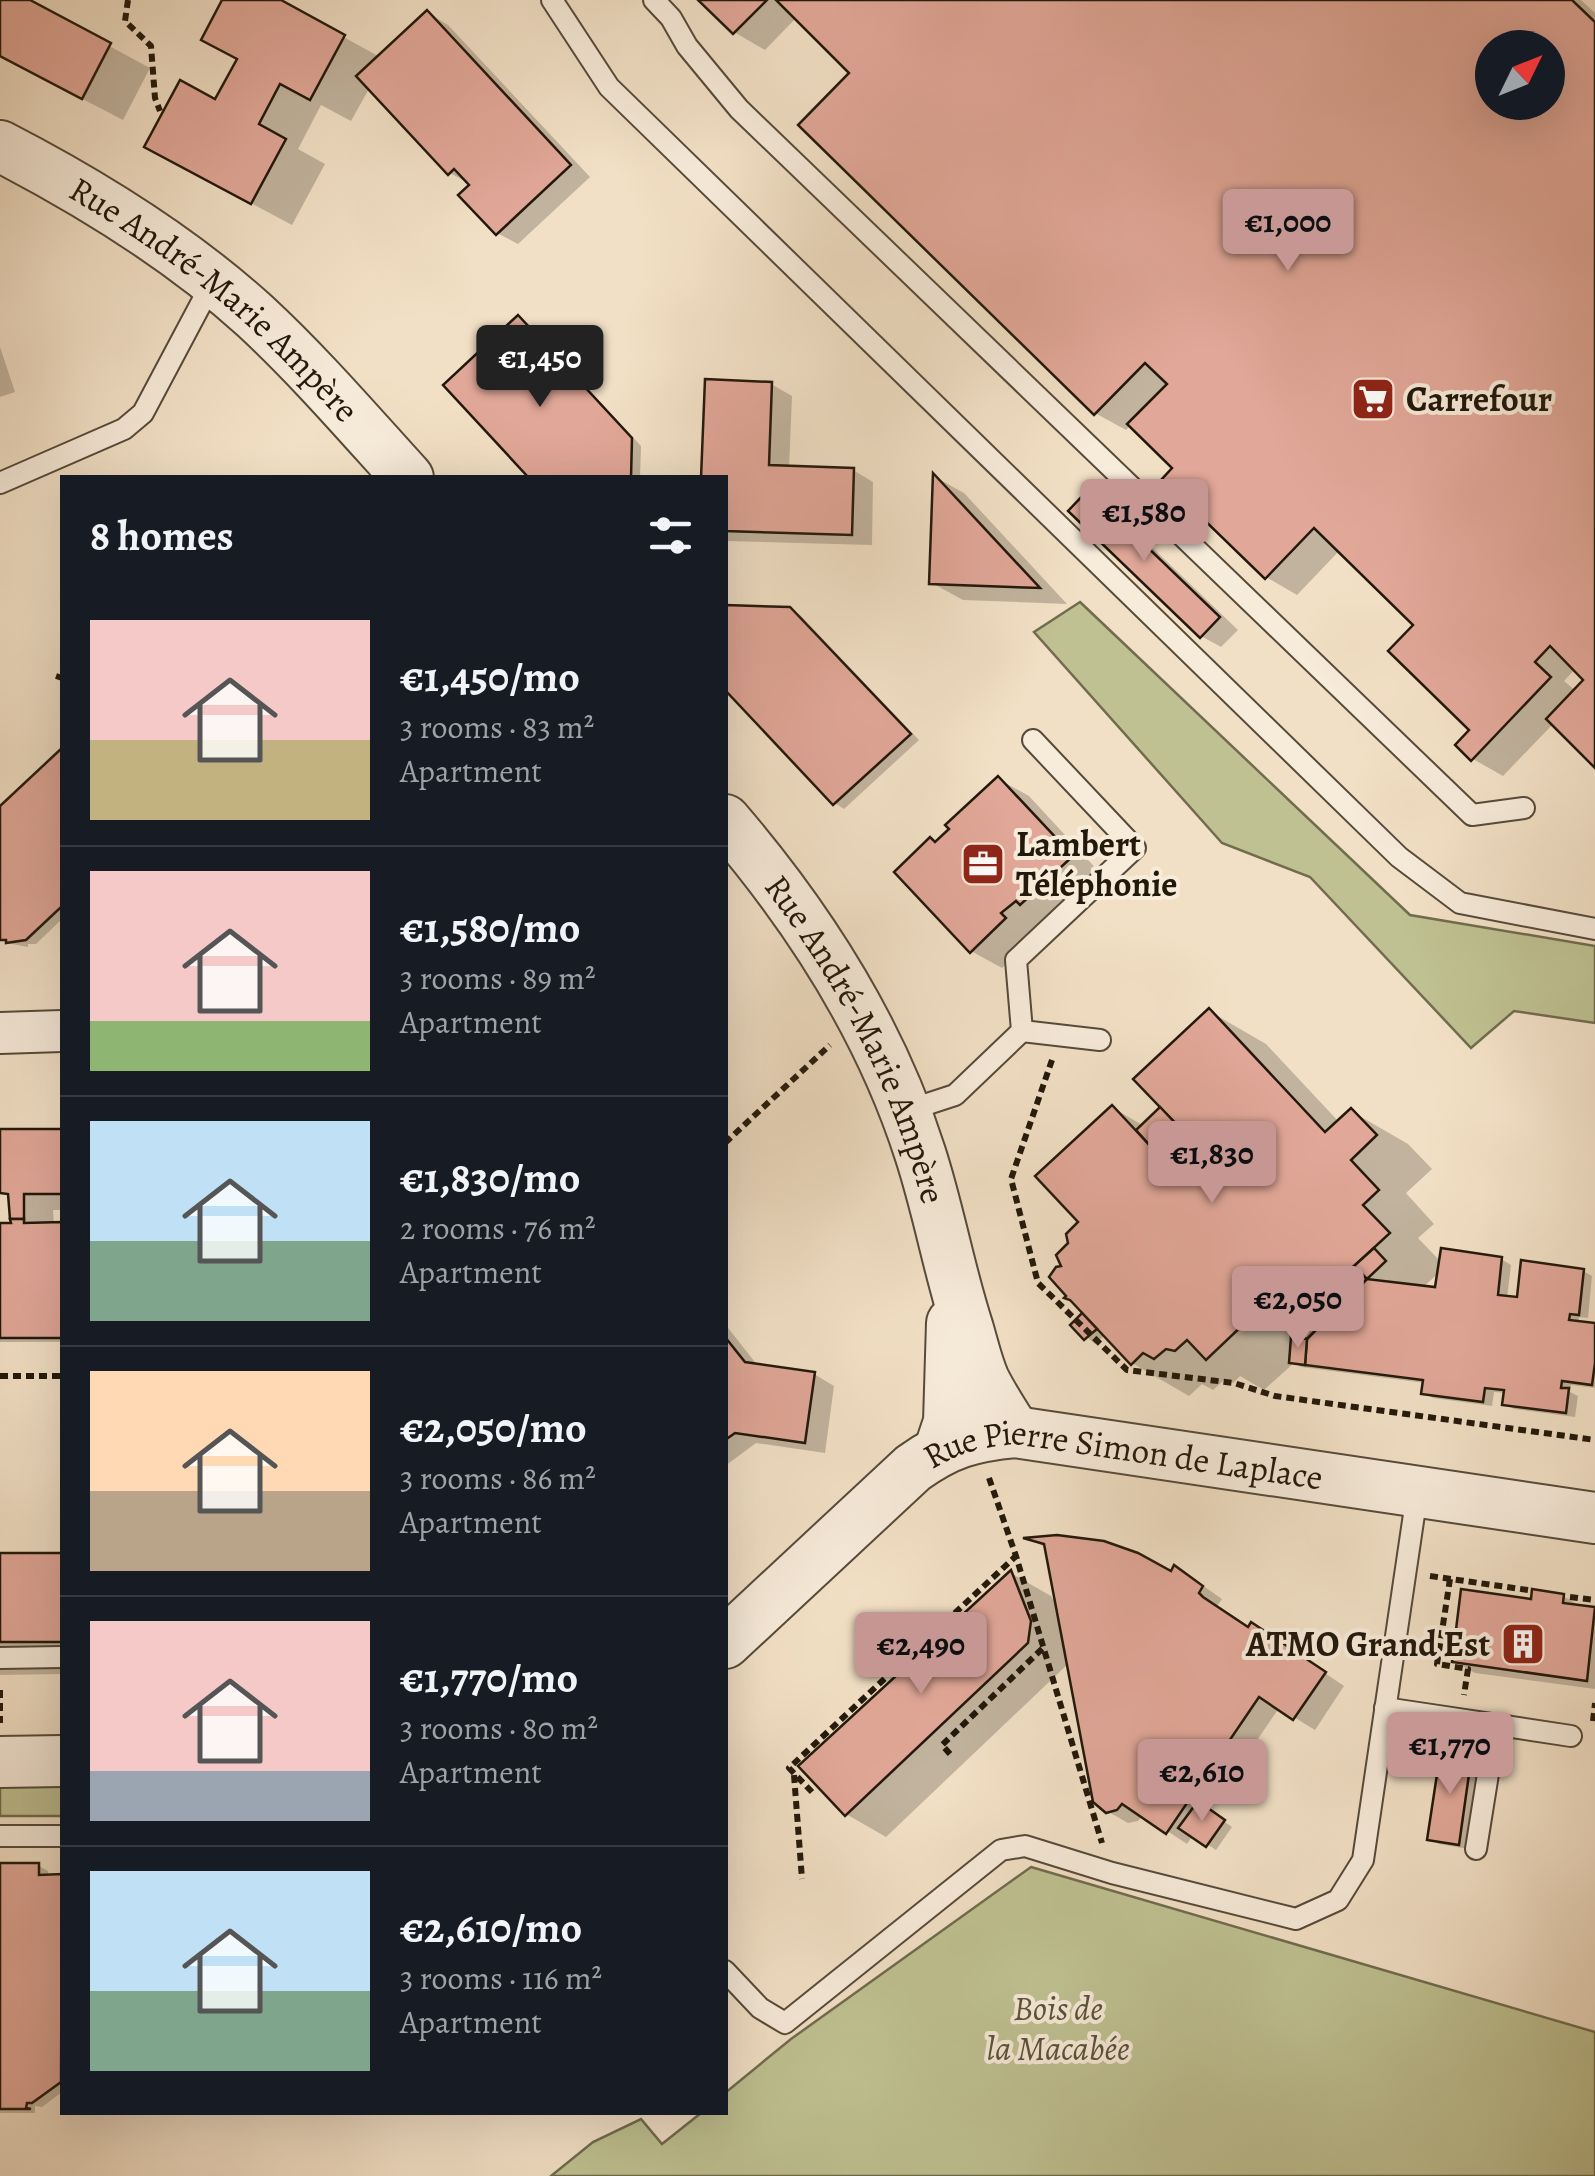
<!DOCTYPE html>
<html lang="en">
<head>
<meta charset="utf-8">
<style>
  :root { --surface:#171b24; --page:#242831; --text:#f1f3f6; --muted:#9ea1a6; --line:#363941; --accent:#c59692 }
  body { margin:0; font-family:Alegreya,serif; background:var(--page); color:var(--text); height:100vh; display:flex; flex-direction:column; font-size:38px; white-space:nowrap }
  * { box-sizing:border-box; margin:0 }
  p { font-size:32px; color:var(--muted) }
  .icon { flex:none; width:55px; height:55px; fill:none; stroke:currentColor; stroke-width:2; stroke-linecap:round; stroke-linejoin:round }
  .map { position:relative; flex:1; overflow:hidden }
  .drawer { position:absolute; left:60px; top:475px; width:668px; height:1640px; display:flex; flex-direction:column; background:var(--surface); border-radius:0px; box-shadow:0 10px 40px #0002 }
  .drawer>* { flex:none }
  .needle { width:65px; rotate:47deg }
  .tools { position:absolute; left:1475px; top:30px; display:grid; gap:20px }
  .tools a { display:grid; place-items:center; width:90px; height:90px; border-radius:50%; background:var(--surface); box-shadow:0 10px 40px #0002; font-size:50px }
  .price { position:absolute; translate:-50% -85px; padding:0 22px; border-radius:10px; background:var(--accent); color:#111; font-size:32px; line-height:65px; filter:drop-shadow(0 2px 5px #0008) }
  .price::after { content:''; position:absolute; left:50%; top:60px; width:30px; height:22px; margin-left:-15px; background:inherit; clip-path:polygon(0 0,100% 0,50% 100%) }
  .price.selected { background:#222; color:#fff }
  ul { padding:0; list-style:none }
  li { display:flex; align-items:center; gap:30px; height:250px; padding:0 30px }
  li+li { border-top:2px solid var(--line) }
  li span { display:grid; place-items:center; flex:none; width:280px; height:200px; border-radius:0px; color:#555 }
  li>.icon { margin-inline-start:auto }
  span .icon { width:120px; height:120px; fill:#fffc; stroke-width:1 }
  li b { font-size:42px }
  h2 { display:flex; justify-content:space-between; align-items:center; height:120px; padding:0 30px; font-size:42px }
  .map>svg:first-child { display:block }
  .green { fill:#bfc192; stroke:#706c4e; stroke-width:2.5 }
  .shadow { fill:#0003; fill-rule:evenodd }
  .building { fill:#e1a798; stroke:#22180b; stroke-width:2.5; fill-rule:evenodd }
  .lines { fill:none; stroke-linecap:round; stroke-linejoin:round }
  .service-casing { stroke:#564a3a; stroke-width:24 }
  .minor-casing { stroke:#564a3a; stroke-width:44 }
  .tertiary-casing { stroke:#564a3a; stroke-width:54 }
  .path { stroke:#22180b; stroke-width:6; stroke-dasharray:8 5; stroke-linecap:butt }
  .service { stroke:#f7ebda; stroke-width:20 }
  .minor { stroke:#f7ebda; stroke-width:40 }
  .tertiary { stroke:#f7ebda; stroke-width:50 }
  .labels { text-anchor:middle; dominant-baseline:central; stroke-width:8; stroke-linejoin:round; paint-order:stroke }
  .street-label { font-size:35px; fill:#22180b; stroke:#f7ebda }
  .poi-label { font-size:35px; font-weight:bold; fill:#22180b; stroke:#f7ebda; text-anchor:start }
  .park-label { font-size:35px; font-style:italic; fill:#59533a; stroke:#f7ebda }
</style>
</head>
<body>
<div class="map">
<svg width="1595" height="2176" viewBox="0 0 1595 2176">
  <rect width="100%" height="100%" fill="#f2e0c6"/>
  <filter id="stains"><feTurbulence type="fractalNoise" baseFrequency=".002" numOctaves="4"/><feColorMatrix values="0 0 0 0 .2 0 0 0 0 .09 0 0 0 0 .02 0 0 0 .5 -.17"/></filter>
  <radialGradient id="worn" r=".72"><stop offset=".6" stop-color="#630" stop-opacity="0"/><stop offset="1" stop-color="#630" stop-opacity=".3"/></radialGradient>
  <!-- green -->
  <g class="green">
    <polygon points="1080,602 1410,915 1595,946 1595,1023 1514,1011 1471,1048 1310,877 1222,843 1034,632"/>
    <rect x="0" y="1786" width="62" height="30"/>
    <polygon points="1031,1867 1595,2032 1595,2176 551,2176 593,2142 641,2119 662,2144 701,2113 725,2112 725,2093 791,2039"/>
  </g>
  <!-- shadow -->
  <g class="shadow">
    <polygon points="0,0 24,0 150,68 123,120 0,56"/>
    <polygon points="225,0 276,0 380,57 428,13 448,25 590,177 518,244 497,233 472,185 450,173 370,87 351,121 321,105 298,149 325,164 292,225 187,169 239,60"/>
    <path d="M 701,0 L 1581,0 L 1595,13 L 1595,764 L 1553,724 L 1503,776 L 1473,759 L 1472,730 L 1417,625 L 1340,550 L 1297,595 L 1266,577 L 1176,468 L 1131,425 L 1126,430 L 1095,413 L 853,73 L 797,17 L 765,50 L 734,32 ZM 1492,48 L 1548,48 L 1548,102 L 1492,102 ZM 1576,668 L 1587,679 L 1576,691 L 1564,681 Z"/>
    <polygon points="519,318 528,324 641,446 640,478 532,478"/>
    <polygon points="0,347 15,392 0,397"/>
    <polygon points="771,384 792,396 789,468 853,470 873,482 872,545 725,541 725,478"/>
    <polygon points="935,477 964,493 1067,604 963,600 932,583"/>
    <polygon points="1088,493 1108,505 1238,630 1221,647 1201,636"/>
    <polygon points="725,608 790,609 800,615 919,740 844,809 835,803 725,687"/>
    <polygon points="62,751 62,919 36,944 28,944 28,947 12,944 0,936 0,810"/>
    <polygon points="998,779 1029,796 1102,875 1052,921 1046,918 1030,932 1035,937 1002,968 971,951 937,844"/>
    <path d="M 1209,1011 L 1266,1044 L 1339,1122 L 1351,1111 L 1408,1144 L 1432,1169 L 1406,1193 L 1434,1224 L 1418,1238 L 1441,1262 L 1501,1259 L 1511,1265 L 1507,1298 L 1519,1300 L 1583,1271 L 1592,1276 L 1588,1318 L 1579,1317 L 1578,1324 L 1595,1325 L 1595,1388 L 1571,1385 L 1570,1392 L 1578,1396 L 1575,1417 L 1514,1409 L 1505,1404 L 1506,1393 L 1494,1392 L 1492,1406 L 1433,1398 L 1424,1393 L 1425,1383 L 1301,1367 L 1294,1363 L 1264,1390 L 1240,1376 L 1233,1383 L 1224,1380 L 1213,1390 L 1202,1384 L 1189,1396 L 1132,1363 L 1104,1336 L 1095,1344 L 1073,1325 L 1086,1313 L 1065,1267 L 1071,1243 L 1081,1223 L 1113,1108 L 1144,1126 L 1164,1107 ZM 1440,1272 L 1437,1289 L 1422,1288 Z"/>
    <polygon points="0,1131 62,1132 62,1210 53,1210 54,1225 62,1225 62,1342 0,1342 0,1225 13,1225 11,1197 0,1190"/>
    <polygon points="725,1324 758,1366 814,1374 834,1386 825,1453 756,1443 725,1466"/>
    <polygon points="1031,1540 1195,1580 1222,1599 1217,1606 1224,1611 1250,1629 1272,1637 1344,1686 1315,1730 1279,1708 1209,1811 1232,1827 1216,1850 1193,1835 1187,1844 1143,1815 1138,1821 1128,1823 1107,1811 1069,1663 886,1837 846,1814 1011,1573 1051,1596 1059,1610 1047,1548"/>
    <polygon points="62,1555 62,1674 0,1675 0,1556"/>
    <polygon points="1563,1596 1585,1609 1595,1610 1595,1689 1475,1673 1454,1661 1533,1602"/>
    <polygon points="1471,1755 1481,1761 1468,1849 1439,1844 1430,1839"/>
    <polygon points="0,1866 39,1866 48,1871 48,1877 62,1877 62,2092 42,2107 35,2106 35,2113 0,2113"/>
  </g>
  <!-- building -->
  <g class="building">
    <polygon points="0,0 30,0 111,43 82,99 0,56"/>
    <polygon points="222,0 281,0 345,35 310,100 280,84 259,124 286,139 251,204 144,147 180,80 215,99 237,59 201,40"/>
    <polygon points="698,0 767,0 733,34"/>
    <path d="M 776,0 L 1572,0 L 1595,22 L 1595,768 L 1546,719 L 1583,680 L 1550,646 L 1535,662 L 1551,677 L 1471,761 L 1455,745 L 1469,730 L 1388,651 L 1413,625 L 1314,528 L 1265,579 L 1162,479 L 1172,468 L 1127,424 L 1167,384 L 1145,363 L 1094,415 L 798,125 L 849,73 ZM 1492,48 L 1548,48 L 1548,102 L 1492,102 Z"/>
    <polygon points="427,10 571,165 496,235 458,195 469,185 454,169 448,175 356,76"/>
    <polygon points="518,315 632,438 631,478 529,478 443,385"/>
    <polygon points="705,379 772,382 769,465 854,468 852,535 725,531 725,478 701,478"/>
    <polygon points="933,473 1040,588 929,584"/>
    <polygon points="1088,490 1220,617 1200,638 1068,511"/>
    <polygon points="725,605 790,607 911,734 833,805 725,690"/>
    <polygon points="62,748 62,910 60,908 26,940 6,943 6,940 0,940 0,806"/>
    <polygon points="998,776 1073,856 1020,905 1016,901 1001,913 1006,918 970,953 894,872 930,837 935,842 949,829 945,825"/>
    <polygon points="1209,1008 1325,1132 1351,1108 1377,1135 1351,1160 1379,1190 1363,1205 1390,1233 1354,1266 1367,1279 1307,1339 1291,1337 1292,1323 1270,1299 1206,1360 1187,1340 1175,1351 1166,1349 1154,1359 1143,1353 1131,1365 1070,1300 1064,1298 1066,1296 1049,1277 1056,1267 1061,1266 1056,1255 1068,1243 1066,1234 1078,1222 1035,1176 1112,1105 1155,1151 1179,1127 1133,1079"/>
    <polygon points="1160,1107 1179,1127 1155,1151 1136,1130"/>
    <polygon points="0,1129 62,1129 62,1194 24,1194 24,1219 10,1219 8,1194 0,1193"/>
    <polygon points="10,1219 24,1219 24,1223 62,1222 62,1338 0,1338 0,1223 11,1223"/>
    <polygon points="1374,1248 1386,1261 1367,1279 1354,1266"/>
    <polygon points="1441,1248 1502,1257 1498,1295 1517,1297 1521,1260 1584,1269 1579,1315 1570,1314 1569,1320 1595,1323 1595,1363 1592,1385 1562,1381 1561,1388 1569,1388 1566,1413 1502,1405 1504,1390 1485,1388 1483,1402 1421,1394 1423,1380 1305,1365 1307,1339 1367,1279 1435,1287"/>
    <polygon points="1082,1313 1097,1329 1084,1340 1070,1325"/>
    <polygon points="725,1337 745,1362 815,1372 805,1443 735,1433 725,1440"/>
    <polygon points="1291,1337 1307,1339 1305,1365 1289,1363"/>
    <polygon points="1057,1535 1104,1541 1138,1553 1171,1571 1174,1565 1203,1586 1199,1593 1203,1597 1248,1627 1251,1622 1326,1672 1293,1720 1259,1697 1166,1834 1122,1804 1117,1810 1106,1813 1093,1802 1044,1544 1023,1538"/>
    <rect x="0" y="1553" width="62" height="89"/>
    <polygon points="1011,1570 1031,1621 1028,1643 845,1816 798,1766"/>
    <polygon points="1461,1589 1531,1599 1532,1589 1564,1594 1563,1603 1595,1607 1587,1681 1452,1662"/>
    <polygon points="1441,1748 1472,1753 1459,1845 1427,1840"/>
    <polygon points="1198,1801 1225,1820 1206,1847 1178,1828"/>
    <polygon points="0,1863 39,1863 39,1875 62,1874 61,2082 32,2103 27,2103 26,2108 31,2109 0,2109"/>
  </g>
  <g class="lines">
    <defs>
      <g id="service">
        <polyline points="552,0 609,87 1399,857 1460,903 1595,929"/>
        <polyline points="654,0 671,18 687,46 739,109 1472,815 1524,808"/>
        <polyline points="0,483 124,429 143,413 212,283"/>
        <polyline points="1022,1031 1100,1040"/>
        <polyline points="906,1111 955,1095 1022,1031 1016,960 1135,848 1033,740"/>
        <polyline points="0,1658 62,1657"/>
        <polyline points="1385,1708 1571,1736"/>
        <polyline points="0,1836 62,1836"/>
        <polyline points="1476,1849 1496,1724"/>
        <polyline points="725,1971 760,2008 785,2023 1001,1850 1025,1846 1112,1873 1296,1919 1338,1900 1363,1860 1417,1494"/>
      </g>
      <polyline id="minor" points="0,1033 62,1031"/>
      <g id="tertiary">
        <path id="s1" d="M 0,146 C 91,193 179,247 255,316 C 309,366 358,423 408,478"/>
        <path id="s2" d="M 725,820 C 810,919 880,1028 920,1153 C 939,1211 949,1271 968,1329 C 973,1346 977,1364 984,1380 C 993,1398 1004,1415 1015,1432"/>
        <polyline points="940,1449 949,1422 952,1323"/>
        <path id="s3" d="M 725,1643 L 913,1468 C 948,1443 972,1436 1015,1432 L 1595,1518"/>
        <polyline points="0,1762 62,1761"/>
      </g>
    </defs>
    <!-- service casing -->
    <use href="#service" class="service-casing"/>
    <!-- minor casing -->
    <use href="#minor" class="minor-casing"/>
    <!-- tertiary casing -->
    <use href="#tertiary" class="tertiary-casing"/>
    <!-- path -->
    <g class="path">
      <polyline points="128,0 125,21 151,46 155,98 160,111"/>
      <polyline points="56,676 62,678"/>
      <polyline points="1052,1060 1011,1179 1038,1283 1127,1370 1234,1383 1275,1396 1595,1440"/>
      <polyline points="725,1143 830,1045"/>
      <polyline points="0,1376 62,1376"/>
      <polyline points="989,1478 1016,1556 1102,1843"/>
      <polyline points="1430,1576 1528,1590"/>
      <polyline points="1450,1579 1437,1664 1468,1669 1464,1695"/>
      <polyline points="1570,1597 1595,1600"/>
      <polyline points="0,1690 0,1723"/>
      <polyline points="1593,1721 1595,1703"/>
      <polyline points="950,1754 942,1745 1044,1647"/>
      <polyline points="794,1775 802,1879"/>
      <polyline points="812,1792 789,1768 1016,1556"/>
    </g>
    <!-- service -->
    <use href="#service" class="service"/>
    <!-- minor -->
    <use href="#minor" class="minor"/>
    <!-- tertiary -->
    <use href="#tertiary" class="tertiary"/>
  </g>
  <!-- icons -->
  <defs>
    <symbol id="supermarket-square" viewBox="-11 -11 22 22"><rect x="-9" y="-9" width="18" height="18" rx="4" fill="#8f2418" stroke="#f7ebda"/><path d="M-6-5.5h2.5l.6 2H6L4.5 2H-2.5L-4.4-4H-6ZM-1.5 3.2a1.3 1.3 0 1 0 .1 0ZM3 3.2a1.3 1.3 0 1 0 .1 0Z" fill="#fff"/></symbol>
    <symbol id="office-square" viewBox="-11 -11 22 22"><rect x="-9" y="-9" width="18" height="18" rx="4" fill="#8f2418" stroke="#f7ebda"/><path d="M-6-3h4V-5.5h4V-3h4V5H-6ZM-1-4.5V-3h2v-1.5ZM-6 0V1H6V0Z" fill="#fff"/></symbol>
    <symbol id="building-square" viewBox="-11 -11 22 22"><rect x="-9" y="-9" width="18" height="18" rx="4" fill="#8f2418" stroke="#f7ebda"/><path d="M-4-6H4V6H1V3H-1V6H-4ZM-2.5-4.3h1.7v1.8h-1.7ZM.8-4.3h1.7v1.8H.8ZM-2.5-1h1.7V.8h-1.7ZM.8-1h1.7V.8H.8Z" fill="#fff"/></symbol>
  </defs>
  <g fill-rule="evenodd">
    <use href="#supermarket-square" x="1348" y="374" width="50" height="50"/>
    <use href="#office-square" x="958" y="839" width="50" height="50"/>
    <use href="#building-square" x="1498" y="1619" width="50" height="50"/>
  </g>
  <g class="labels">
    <!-- street labels -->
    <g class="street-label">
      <text stroke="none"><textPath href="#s1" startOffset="265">Rue André-Marie Ampère</textPath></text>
      <text stroke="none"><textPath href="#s2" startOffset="258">Rue André-Marie Ampère</textPath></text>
      <text stroke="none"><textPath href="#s3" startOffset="475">Rue Pierre Simon de Laplace</textPath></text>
    </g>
    <!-- poi labels -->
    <g class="poi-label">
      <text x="1406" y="399">Carrefour</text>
      <text x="1016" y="844">Lambert<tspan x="1016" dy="40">Téléphonie</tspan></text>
      <text x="1490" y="1644" text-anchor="end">ATMO Grand Est</text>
    </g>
    <!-- park labels -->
    <g class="park-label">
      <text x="1058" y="2008">Bois de<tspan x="1058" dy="40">la Macabée</tspan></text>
    </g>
  </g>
  <rect width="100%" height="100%" filter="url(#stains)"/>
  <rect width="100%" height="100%" fill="url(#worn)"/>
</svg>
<div class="tools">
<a><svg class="needle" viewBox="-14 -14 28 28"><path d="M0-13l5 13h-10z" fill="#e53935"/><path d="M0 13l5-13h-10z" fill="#9ea1a6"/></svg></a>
</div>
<b class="price" style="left:1288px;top:274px">€1,000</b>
<b class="price selected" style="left:540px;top:410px">€1,450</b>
<b class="price" style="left:1144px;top:564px">€1,580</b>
<b class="price" style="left:1212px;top:1206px">€1,830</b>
<b class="price" style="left:1298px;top:1351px">€2,050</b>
<b class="price" style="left:921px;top:1697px">€2,490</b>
<b class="price" style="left:1450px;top:1797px">€1,770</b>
<b class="price" style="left:1202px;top:1824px">€2,610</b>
<section class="drawer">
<h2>8 homes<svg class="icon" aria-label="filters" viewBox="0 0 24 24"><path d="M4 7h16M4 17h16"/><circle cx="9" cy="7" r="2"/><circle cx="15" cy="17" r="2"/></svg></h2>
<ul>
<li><span style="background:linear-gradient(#f6c9c9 60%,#c2b280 0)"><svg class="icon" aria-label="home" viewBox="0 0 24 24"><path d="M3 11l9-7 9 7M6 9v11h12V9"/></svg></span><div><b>€1,450/mo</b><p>3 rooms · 83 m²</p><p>Apartment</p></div></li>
<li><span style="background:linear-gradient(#f6c9c9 75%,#8fb573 0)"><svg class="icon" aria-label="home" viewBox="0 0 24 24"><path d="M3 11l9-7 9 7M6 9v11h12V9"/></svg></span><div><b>€1,580/mo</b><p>3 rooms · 89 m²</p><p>Apartment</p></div></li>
<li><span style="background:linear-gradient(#bfe0f5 60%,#7fa58c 0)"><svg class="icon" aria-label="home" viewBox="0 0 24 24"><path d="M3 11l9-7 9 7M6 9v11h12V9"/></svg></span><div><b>€1,830/mo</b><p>2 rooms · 76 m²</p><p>Apartment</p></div></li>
<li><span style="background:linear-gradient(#ffd9b3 60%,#b9a48a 0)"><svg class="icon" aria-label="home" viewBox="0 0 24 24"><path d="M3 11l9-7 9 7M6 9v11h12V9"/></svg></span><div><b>€2,050/mo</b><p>3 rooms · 86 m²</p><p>Apartment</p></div></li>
<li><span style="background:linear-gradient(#f6c9c9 75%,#9aa5b1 0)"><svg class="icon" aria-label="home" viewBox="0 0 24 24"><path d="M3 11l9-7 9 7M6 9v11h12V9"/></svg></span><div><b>€1,770/mo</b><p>3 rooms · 80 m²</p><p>Apartment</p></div></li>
<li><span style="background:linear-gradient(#bfe0f5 60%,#7fa58c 0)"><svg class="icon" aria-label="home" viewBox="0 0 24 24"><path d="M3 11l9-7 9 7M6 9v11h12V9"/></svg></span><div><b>€2,610/mo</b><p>3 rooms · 116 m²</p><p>Apartment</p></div></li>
</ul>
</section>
</div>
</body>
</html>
